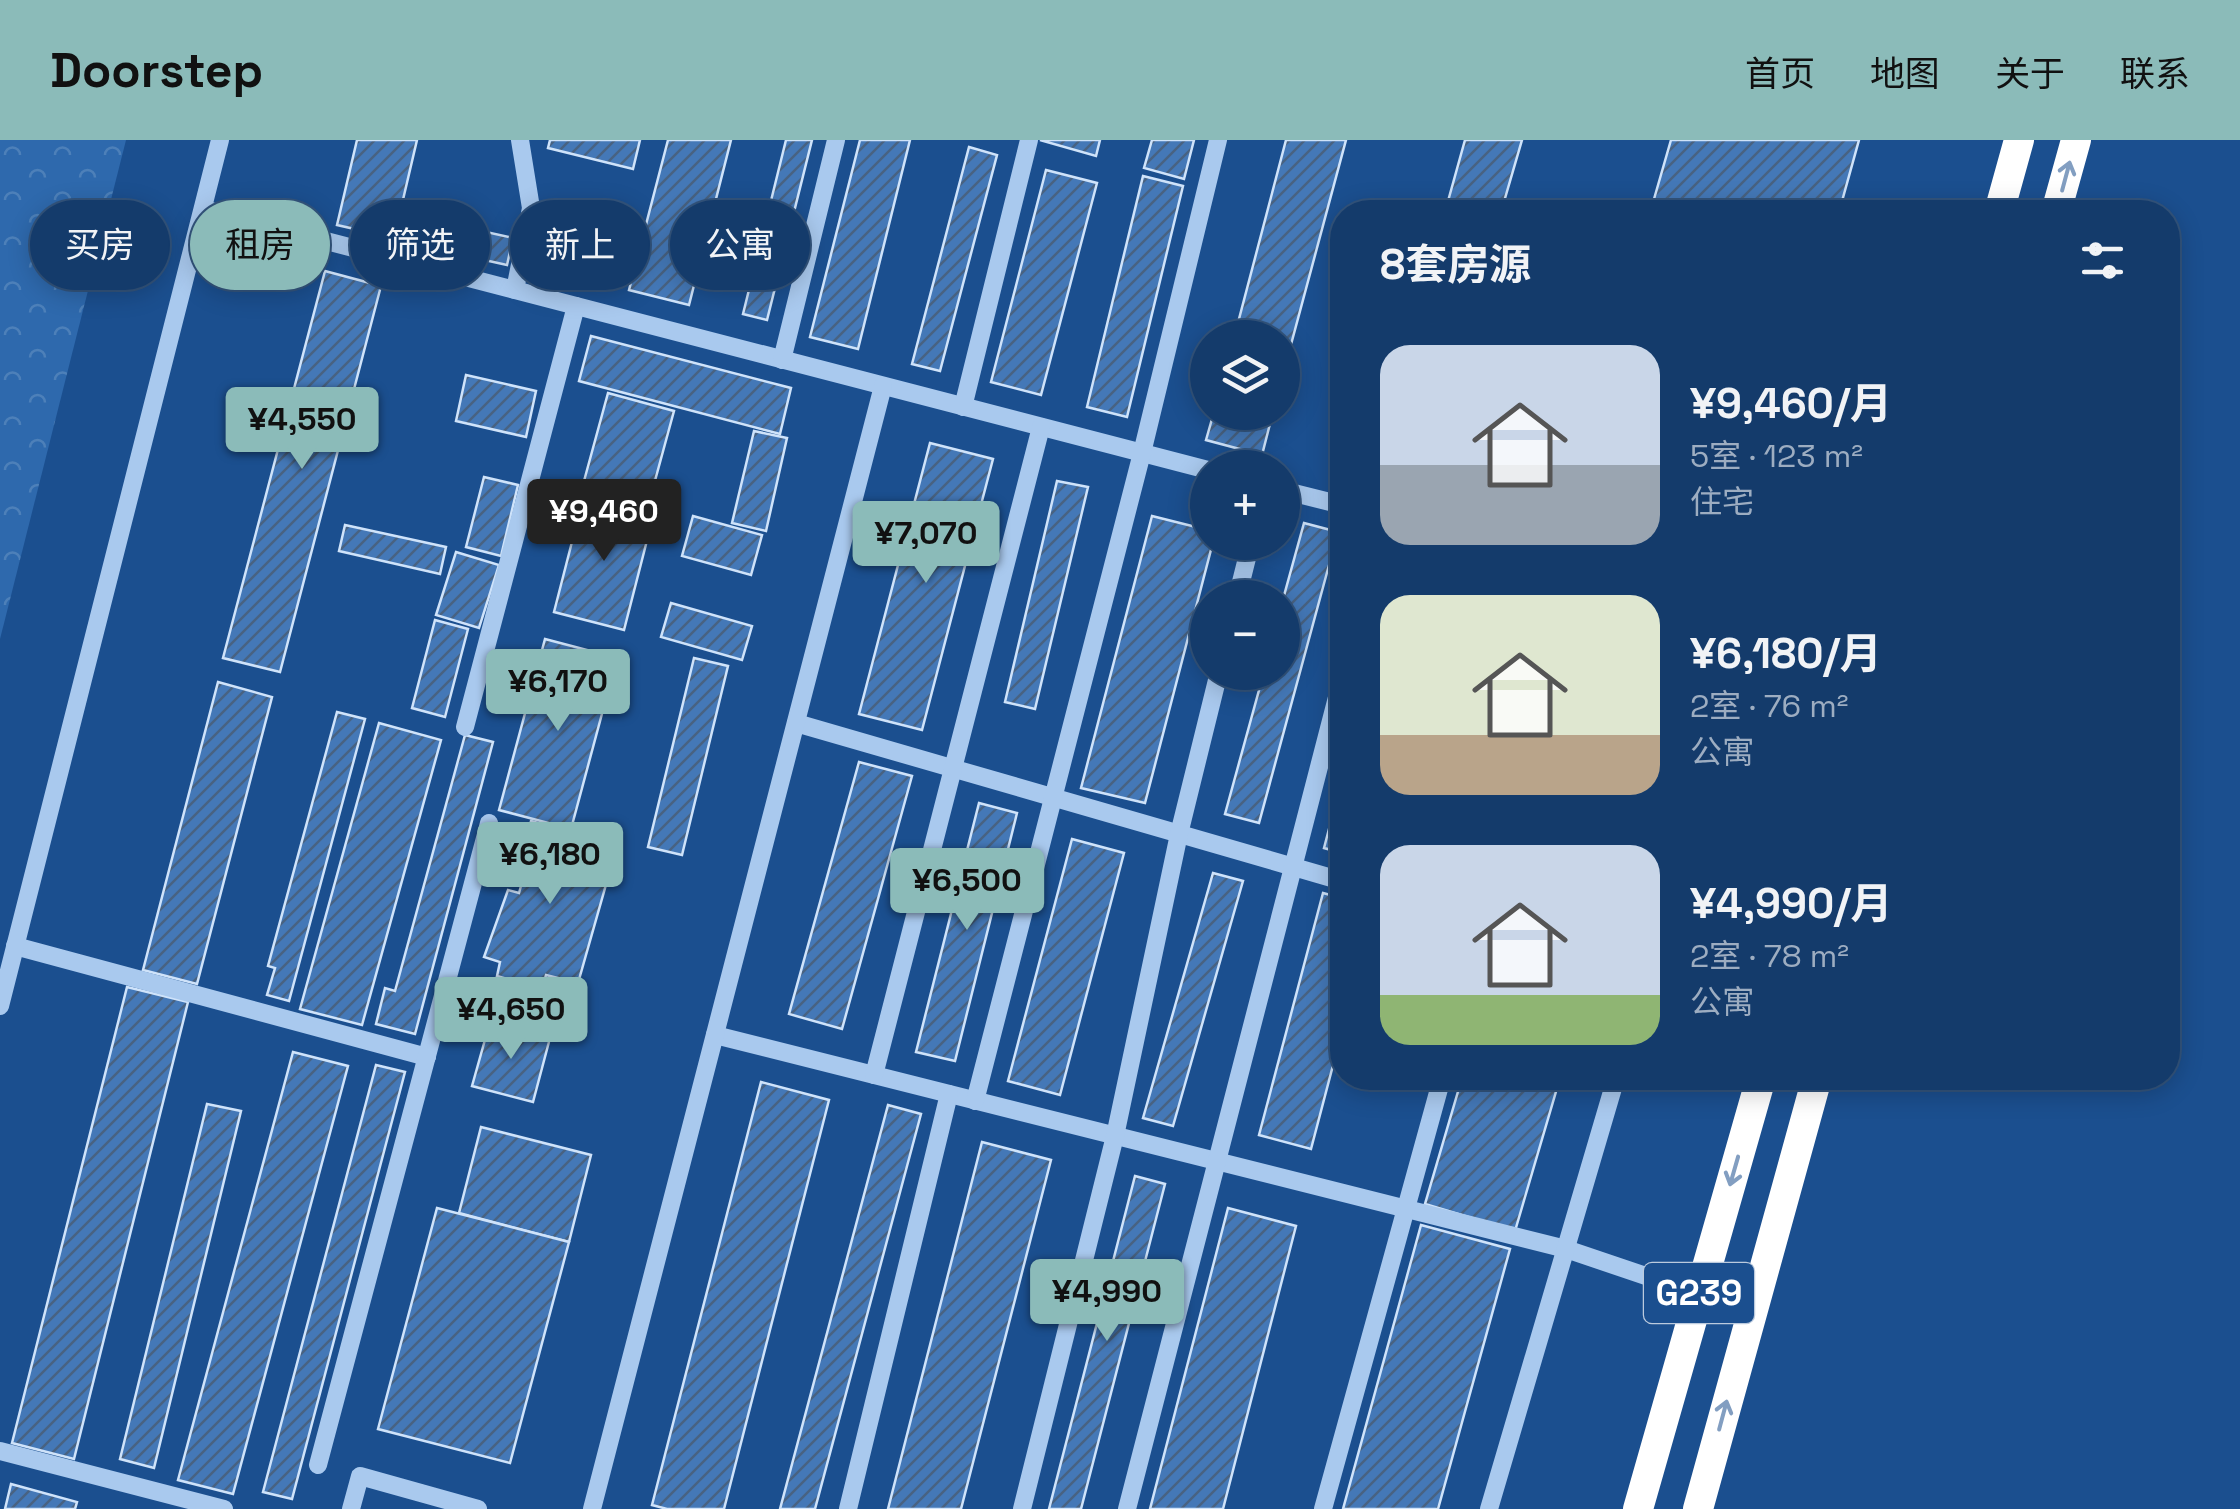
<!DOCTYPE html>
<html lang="zh">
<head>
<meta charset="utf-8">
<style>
  :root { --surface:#143b6b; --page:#214673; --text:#f1f3f6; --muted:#9dadc1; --line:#33557e; --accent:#8bbbb9 }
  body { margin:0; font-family:"Space Grotesk","Noto Sans SC",sans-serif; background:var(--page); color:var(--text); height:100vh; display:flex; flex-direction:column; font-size:38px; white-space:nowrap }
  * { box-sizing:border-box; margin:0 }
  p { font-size:32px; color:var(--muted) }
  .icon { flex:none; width:55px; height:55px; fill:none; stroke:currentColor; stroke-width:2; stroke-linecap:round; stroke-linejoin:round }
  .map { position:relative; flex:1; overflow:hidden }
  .panel { position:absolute; left:1330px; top:60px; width:850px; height:890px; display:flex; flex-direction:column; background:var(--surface); border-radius:40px; box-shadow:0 5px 25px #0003,0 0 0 2px var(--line) }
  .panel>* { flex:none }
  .guide { position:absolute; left:30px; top:60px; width:950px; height:90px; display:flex; gap:20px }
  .tools { position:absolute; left:1190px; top:180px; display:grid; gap:20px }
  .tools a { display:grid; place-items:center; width:110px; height:110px; border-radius:50%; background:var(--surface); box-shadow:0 5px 25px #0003,0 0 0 2px var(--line); font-size:50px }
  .price { position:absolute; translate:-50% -85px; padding:0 22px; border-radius:10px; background:var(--accent); color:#111; font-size:32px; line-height:65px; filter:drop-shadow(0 2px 5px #0008) }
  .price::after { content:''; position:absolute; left:50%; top:60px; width:30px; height:22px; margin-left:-15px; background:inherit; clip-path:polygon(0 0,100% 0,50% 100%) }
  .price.selected { background:#222; color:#fff }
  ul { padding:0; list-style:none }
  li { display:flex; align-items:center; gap:30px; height:250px; padding:0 50px }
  li span { display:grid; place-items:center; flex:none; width:280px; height:200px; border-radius:30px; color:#555 }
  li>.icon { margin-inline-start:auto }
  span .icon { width:120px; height:120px; fill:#fffc; stroke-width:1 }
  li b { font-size:42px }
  h2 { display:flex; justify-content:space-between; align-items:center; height:120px; padding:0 50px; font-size:42px }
  .tag { padding:0 35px; border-radius:45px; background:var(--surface); box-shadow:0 5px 25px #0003,0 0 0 2px var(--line); font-size:35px; line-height:90px }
  .tag.selected { background:var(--accent); color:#111 }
  header { display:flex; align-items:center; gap:60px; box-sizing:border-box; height:140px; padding:0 50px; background:var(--accent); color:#111 }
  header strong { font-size:48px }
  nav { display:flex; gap:55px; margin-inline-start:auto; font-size:35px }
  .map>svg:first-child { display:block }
  .park { fill:url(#park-crowns) }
  .building { fill:url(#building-hatch); stroke:#cfe3fa; stroke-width:2.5 }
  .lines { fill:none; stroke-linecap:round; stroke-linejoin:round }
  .minor { stroke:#a9c9ee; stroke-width:18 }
  .highway { stroke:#fff; stroke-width:30 }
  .oneway { stroke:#829ec1 }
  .labels { text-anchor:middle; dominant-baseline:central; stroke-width:8; stroke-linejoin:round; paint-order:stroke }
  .shield { fill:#1b4f8f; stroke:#bbcadd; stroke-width:2.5 }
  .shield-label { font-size:35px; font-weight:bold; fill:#fff }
</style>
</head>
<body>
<header>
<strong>Doorstep</strong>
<nav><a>首页</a><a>地图</a><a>关于</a><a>联系</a></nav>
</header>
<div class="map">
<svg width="2240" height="1369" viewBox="0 0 2240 1369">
  <defs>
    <pattern id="park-crowns" width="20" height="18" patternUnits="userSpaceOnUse" patternTransform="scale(2.5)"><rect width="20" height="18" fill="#2e69ad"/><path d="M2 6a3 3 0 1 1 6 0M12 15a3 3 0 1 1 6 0" fill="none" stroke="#4d80b9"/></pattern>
    <pattern id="building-hatch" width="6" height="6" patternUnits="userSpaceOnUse" patternTransform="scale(2.5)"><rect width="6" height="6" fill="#4478b7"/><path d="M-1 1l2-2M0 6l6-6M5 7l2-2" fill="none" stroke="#486282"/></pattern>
  </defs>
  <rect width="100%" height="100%" fill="#1b4f8f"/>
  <!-- park -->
  <polygon class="park" points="0,0 126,0 0,499"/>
  <!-- building -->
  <g class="building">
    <polygon points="357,0 417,0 394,98 337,85"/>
    <polygon points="550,0 640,0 633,29 548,8"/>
    <polygon points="668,0 731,0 689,165 629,150"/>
    <polygon points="786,0 812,0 767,180 743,174"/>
    <polygon points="860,0 910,0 858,209 810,197"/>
    <polygon points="1040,0 1100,0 1096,16"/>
    <polygon points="1152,0 1194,0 1184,39 1144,28"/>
    <polygon points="1286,0 1346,0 1282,238 1282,198 1234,198"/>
    <polygon points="1465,0 1522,0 1501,72 1445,72"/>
    <polygon points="1671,0 1859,0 1839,72 1703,72 1654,59"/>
    <polygon points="969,7 997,15 940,231 912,224"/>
    <polygon points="1046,30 1097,43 1041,255 991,242"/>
    <polygon points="1143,36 1183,46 1127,277 1087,267"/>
    <polygon points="436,81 513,98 507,125 430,108"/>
    <polygon points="325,131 381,146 280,532 223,518"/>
    <polygon points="591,196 791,248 780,294 579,241"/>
    <polygon points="466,235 536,251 526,297 456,281"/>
    <polygon points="608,253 674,271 647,370 581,352"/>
    <polygon points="1214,272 1273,272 1262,315 1206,300"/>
    <polygon points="754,291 787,298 766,391 732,383"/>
    <polygon points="930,303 993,319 922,590 859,574"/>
    <polygon points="484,337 518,345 501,416 466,407"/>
    <polygon points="1057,341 1088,347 1035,569 1005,562"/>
    <polygon points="583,359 653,377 624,490 554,472"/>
    <polygon points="693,376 762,395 751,435 682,416"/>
    <polygon points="1152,376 1208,390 1208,402 1213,402 1145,663 1081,648"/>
    <polygon points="1304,383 1338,392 1259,683 1225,674 1264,532 1282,532 1282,463"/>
    <polygon points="345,385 446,407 440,434 339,411"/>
    <polygon points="456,412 499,425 479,488 436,475"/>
    <polygon points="671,463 752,486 742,520 661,497"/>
    <polygon points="435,480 468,489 445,577 412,568"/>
    <polygon points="545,499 617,518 571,689 499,670"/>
    <polygon points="694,518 728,526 682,715 648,707"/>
    <polygon points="218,542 272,557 197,844 143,830"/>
    <polygon points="337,572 365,579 289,861 267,855 275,828 268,826"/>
    <polygon points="379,583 441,600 362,885 300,869"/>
    <polygon points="465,595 493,602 415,894 376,884 385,848 395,851"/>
    <polygon points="859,622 912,636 842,889 789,874"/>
    <polygon points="1342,639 1342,713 1324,708"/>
    <polygon points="979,663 1017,673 955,921 916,912"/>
    <polygon points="531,681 608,703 602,724 611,727 578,843 546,835 542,849 497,836 500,822 484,817 508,750 519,753 521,746 505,742 514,713 522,715"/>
    <polygon points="1072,699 1124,713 1060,955 1008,941"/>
    <polygon points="1213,733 1243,741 1173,986 1143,978"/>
    <polygon points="1323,753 1342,758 1342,891 1311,1009 1259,995"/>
    <polygon points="127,847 188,862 74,1319 12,1303"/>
    <polygon points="490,882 550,898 533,962 472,946"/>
    <polygon points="293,912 348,926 233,1354 178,1340"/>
    <polygon points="376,925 405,932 292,1359 263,1352"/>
    <polygon points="1462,938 1560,938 1515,1091 1425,1064"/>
    <polygon points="761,942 829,960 724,1369 667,1369 652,1365"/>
    <polygon points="207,964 241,971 154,1328 120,1319"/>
    <polygon points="888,965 921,974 815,1369 780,1369"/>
    <polygon points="481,987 591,1015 569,1102 459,1073"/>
    <polygon points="982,1002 1051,1020 961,1369 888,1369"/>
    <polygon points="1135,1036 1165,1044 1081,1369 1049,1369"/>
    <polygon points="437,1068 569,1102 510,1323 378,1289"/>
    <polygon points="1228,1068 1296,1086 1223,1369 1150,1369"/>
    <polygon points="1421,1085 1510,1109 1438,1369 1343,1369"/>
    <polygon points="11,1344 77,1362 75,1369 5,1369"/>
  </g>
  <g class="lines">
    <!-- minor -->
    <g class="minor">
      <polyline points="203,69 1208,330"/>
      <polyline points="515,150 531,68 520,0"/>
      <polyline points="782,220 836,0"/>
      <polyline points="963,267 1029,0"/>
      <polyline points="1282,350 1342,365"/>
      <polyline points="1237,458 1251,402"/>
      <polyline points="796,583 1342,741"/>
      <polyline points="465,587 576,166"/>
      <polyline points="15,806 427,917"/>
      <polyline points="0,866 220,0"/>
      <polyline points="715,895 1566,1109 1699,1154"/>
      <polyline points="874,935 1041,287"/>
      <polyline points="975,961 1142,313 1218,0"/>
      <polyline points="0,1311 224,1369"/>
      <polyline points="318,1325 489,683"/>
      <polyline points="351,1369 360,1336 478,1369"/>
      <polyline points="592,1369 883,246"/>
      <polyline points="848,1369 949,954"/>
      <polyline points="1022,1369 1115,996 1179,694 1219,532"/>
      <polyline points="1127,1369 1342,538"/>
      <polyline points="1323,1369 1442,938"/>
      <polyline points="1489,1369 1616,938"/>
    </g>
    <!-- highway -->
    <g class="highway">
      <polyline points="1999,72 2019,0"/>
      <polyline points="2056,72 2076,0"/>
      <polyline points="1638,1369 1761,938"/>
      <polyline points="1698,1369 1817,938"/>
    </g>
  </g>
  <!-- one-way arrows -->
  <defs><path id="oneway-shaft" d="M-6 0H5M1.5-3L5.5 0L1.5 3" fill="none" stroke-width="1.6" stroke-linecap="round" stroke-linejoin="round" transform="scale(2.5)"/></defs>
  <g class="oneway">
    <use href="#oneway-shaft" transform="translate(2066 36) rotate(-75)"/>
    <use href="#oneway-shaft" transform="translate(1734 1031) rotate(106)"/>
    <use href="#oneway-shaft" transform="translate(1723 1275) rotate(-75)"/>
  </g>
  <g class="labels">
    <!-- shield labels -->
    <rect class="shield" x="1644" y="1123" width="110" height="60" rx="8"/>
    <g class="shield-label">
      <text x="1699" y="1153">G239</text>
    </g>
  </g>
</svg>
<div class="tools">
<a><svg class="icon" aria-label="layers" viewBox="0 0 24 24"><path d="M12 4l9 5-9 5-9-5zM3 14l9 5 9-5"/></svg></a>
<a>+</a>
<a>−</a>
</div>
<b class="price" style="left:302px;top:332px">¥4,550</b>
<b class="price selected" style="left:604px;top:424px">¥9,460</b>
<b class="price" style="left:926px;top:446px">¥7,070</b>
<b class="price" style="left:558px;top:594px">¥6,170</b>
<b class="price" style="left:550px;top:767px">¥6,180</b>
<b class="price" style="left:967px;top:793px">¥6,500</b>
<b class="price" style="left:511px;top:922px">¥4,650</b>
<b class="price" style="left:1107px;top:1204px">¥4,990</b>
<div class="guide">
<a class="tag">买房</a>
<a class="tag selected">租房</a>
<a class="tag">筛选</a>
<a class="tag">新上</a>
<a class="tag">公寓</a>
</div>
<section class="panel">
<h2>8套房源<svg class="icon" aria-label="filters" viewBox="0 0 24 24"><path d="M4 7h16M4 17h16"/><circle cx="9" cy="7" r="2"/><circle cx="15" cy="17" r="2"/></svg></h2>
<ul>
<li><span style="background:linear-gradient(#c9d6e8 60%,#9aa5b1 0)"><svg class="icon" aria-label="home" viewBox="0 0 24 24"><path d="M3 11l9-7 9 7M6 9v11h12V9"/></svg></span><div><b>¥9,460/月</b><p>5室 · 123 m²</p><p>住宅</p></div></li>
<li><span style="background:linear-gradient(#dfe7d0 70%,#b9a48a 0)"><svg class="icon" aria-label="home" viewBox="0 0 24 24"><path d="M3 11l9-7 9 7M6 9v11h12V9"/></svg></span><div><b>¥6,180/月</b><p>2室 · 76 m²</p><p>公寓</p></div></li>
<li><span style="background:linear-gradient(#c9d6e8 75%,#8fb573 0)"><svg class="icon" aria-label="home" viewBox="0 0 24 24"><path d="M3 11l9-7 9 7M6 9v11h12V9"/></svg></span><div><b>¥4,990/月</b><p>2室 · 78 m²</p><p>公寓</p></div></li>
</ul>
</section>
</div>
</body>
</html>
